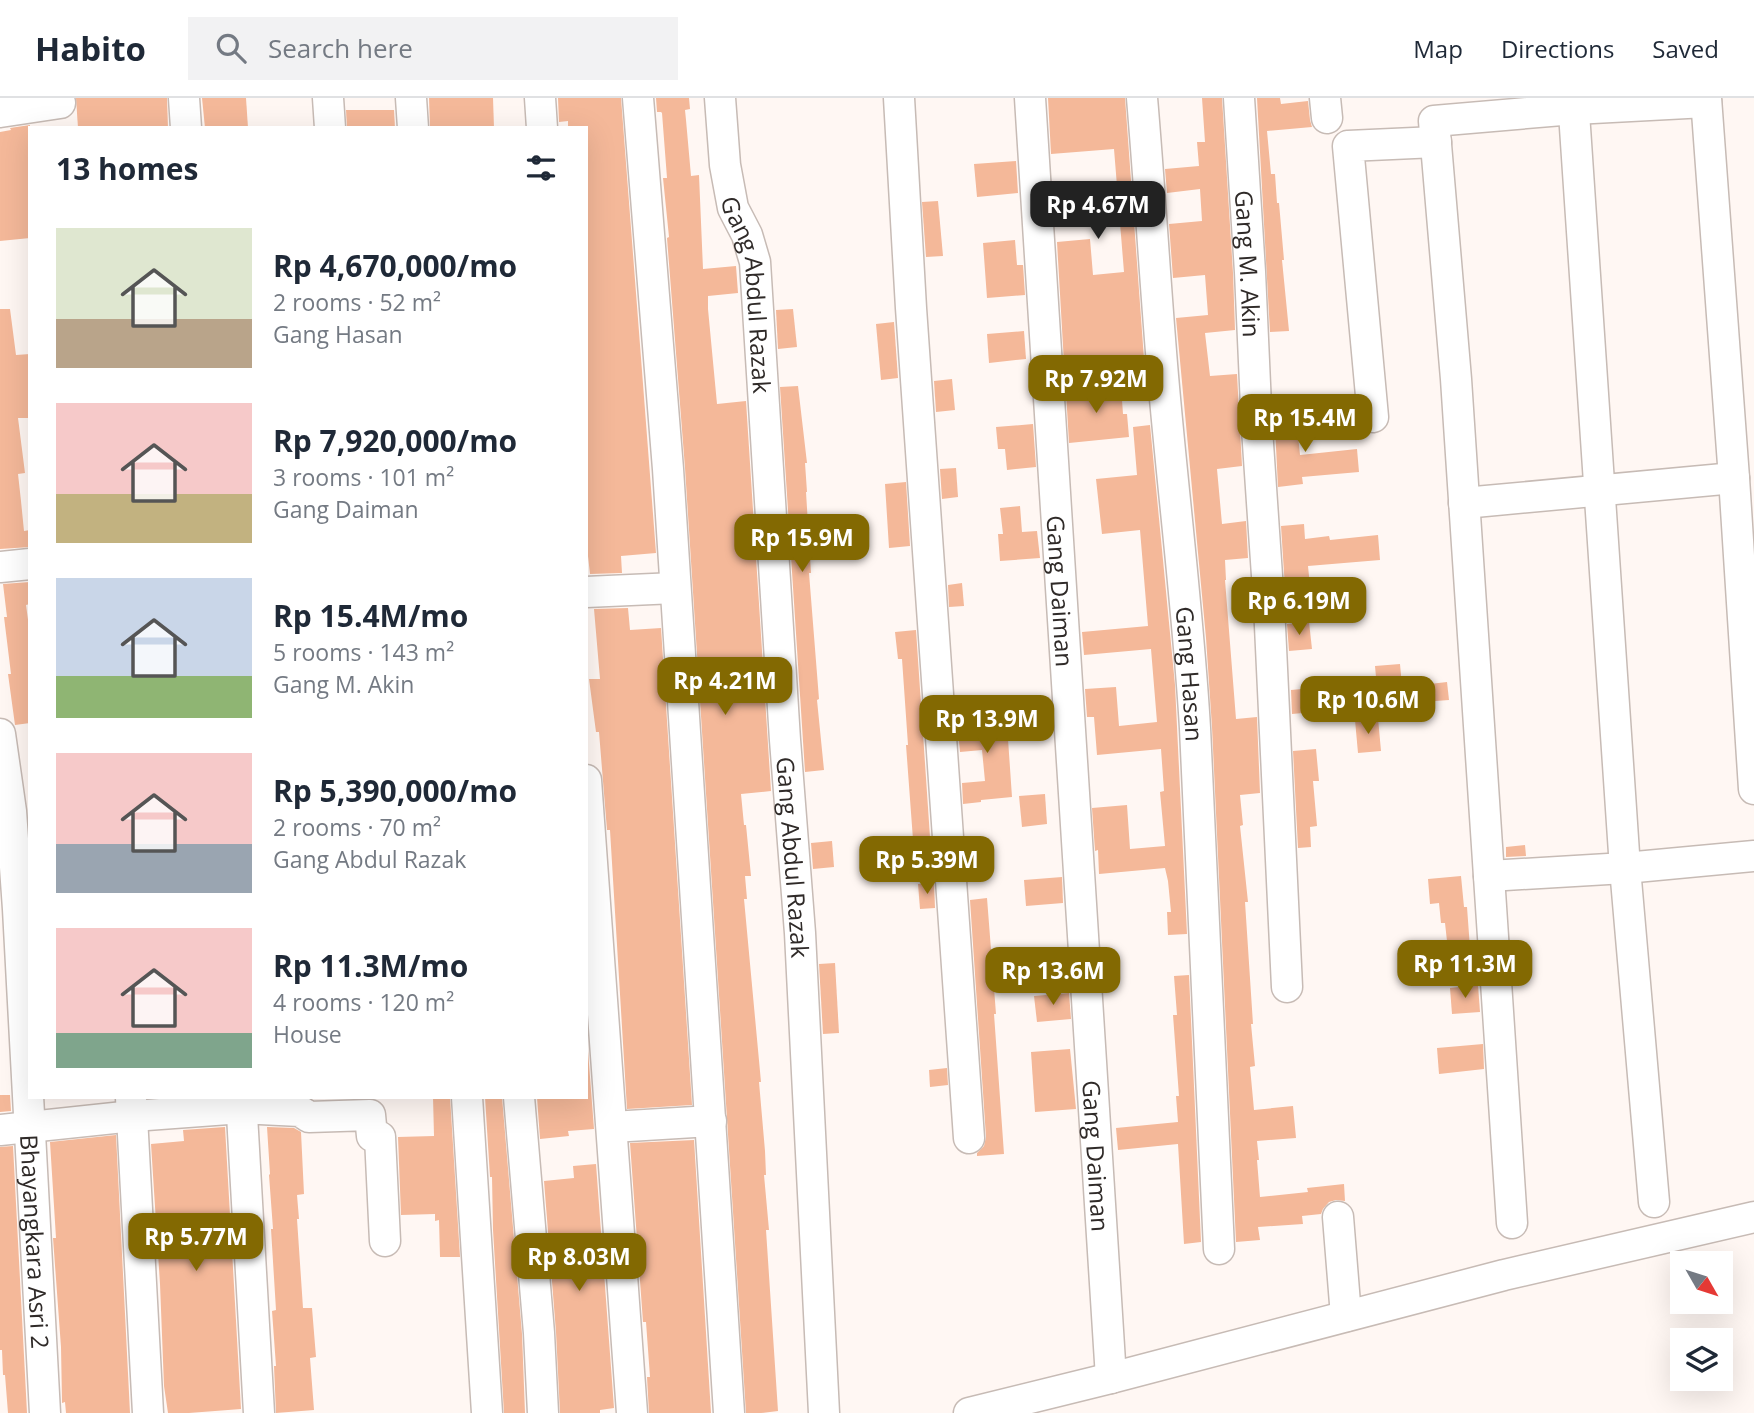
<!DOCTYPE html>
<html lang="en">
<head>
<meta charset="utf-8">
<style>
  :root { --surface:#fff; --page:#f2f2f3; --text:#1f2937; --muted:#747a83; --line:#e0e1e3; --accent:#836902 }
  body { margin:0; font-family:"Open Sans",sans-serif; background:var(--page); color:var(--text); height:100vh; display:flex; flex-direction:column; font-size:26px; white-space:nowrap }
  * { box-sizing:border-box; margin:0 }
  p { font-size:23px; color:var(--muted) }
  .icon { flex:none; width:38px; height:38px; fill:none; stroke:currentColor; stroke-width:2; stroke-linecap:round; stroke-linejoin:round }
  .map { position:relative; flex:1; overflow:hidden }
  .side { position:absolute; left:28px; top:28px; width:560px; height:973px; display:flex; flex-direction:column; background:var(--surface); border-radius:0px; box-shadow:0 7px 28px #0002 }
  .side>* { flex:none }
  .needle { width:46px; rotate:129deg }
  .buttons { position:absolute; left:1670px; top:1153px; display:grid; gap:14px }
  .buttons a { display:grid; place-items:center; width:63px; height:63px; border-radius:0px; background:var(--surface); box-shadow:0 7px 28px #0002; font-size:35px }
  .price { position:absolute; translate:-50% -60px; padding:0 16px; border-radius:14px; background:var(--accent); color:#fff; font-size:23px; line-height:46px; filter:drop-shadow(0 2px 4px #0008) }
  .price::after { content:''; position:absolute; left:50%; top:42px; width:21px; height:16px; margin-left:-10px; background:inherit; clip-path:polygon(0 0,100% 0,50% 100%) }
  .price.on { background:#222; color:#fff }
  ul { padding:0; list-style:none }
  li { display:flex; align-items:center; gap:21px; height:175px; padding:0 28px }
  li span { display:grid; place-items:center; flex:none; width:196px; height:140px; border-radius:0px; color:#555 }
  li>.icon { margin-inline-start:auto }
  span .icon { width:84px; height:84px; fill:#fffc; stroke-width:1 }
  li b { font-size:30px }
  h2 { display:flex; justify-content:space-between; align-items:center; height:84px; padding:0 28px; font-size:30px }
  header { display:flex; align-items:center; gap:42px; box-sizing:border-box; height:98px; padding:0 35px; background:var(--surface); border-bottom:2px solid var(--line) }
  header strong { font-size:33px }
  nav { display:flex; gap:38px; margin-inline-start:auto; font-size:24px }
  .search { width:490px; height:63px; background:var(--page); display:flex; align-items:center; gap:18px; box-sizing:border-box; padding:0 24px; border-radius:0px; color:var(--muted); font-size:26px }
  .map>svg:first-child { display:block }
  .building { fill:#f4b899 }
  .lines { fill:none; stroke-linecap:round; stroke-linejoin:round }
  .minor-casing { stroke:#c7bbb5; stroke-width:33 }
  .minor { stroke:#fff; stroke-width:30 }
  .labels { text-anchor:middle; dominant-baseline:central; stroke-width:7; stroke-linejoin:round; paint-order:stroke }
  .street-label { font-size:24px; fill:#2f2a28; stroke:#fff }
</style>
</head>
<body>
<header>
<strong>Habito</strong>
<div class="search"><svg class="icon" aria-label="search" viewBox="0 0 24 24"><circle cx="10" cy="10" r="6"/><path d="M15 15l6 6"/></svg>Search here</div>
<nav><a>Map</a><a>Directions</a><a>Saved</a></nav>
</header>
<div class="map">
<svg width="1754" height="1315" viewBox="0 0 1754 1315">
  <rect width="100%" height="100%" fill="#fff7f3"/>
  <!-- building -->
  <g class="building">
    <polygon points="76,0 167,0 168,30 78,30"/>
    <polygon points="202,0 246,0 248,30 205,30"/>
    <polygon points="429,0 493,0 494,30 430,30"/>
    <polygon points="558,0 621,0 656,455 621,458 622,475 590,476 586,440 586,30 568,30 568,23 559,24"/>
    <polygon points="656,0 689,0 690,11 685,12 686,22 691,78 699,77 703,171 736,168 738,195 708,198 708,211 717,306 746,303 771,693 741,696 744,727 746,727 751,778 745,778 747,801 744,801 761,984 759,984 765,1053 766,1077 764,1077 769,1132 766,1132 778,1313 761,1315 746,1315 685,370 667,140 669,139 663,80 667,80 662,15 661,14 657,14"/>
    <polygon points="1048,0 1125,0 1144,261 1142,258 1064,265 1057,144 1090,141 1093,177 1124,174 1114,51 1051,56"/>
    <polygon points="1202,0 1222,0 1233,175 1235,232 1205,235 1210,278 1237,276 1242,368 1217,371 1222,426 1246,423 1248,460 1225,462 1226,482 1225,482 1236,621 1257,619 1260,695 1240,697 1243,727 1240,728 1248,804 1245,804 1253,926 1251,926 1255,968 1250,969 1254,1012 1293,1008 1296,1040 1257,1043 1259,1062 1257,1062 1260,1099 1308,1094 1307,1090 1344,1086 1345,1103 1336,1102 1329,1104 1323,1111 1321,1116 1302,1118 1303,1126 1258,1129 1260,1142 1236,1144 1212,629 1206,540 1176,220 1208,217 1205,177 1173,180 1169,126 1202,123 1200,91 1167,95 1165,71 1199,68 1197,44 1205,44"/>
    <polygon points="1257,0 1280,0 1281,6 1308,3 1310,22 1312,29 1267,33 1271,76 1275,76 1277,105 1279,105 1284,162 1282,162 1289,233 1270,234"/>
    <polygon points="346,12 394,12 395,30 347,30"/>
    <polygon points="30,27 30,140 0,143 0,34 11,32 10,30"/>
    <polygon points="1016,63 1018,95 977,99 974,66"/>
    <polygon points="1085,87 1087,111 1055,114 1053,90"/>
    <polygon points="938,103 943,158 926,159 922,104"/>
    <polygon points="1015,142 1017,167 1023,167 1025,197 987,200 983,145"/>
    <polygon points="0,211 10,211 16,257 30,256 30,320 18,320 25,375 18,376 21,403 24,433 30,432 30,449 0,451"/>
    <polygon points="793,211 797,249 778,251 776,212"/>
    <polygon points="894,224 898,280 881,282 876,226"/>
    <polygon points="1024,233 1026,261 989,265 987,236"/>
    <polygon points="952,281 955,312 936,314 934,283"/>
    <polygon points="798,288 807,365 805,365 807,394 806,394 811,475 809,475 819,601 817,602 824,672 805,674 780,289"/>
    <polygon points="1121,288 1123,316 1127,316 1129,339 1069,345 1066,294"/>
    <polygon points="1295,308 1300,357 1357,351 1359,374 1302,379 1303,386 1278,389 1274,309"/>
    <polygon points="1033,326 1036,369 1007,372 1005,351 998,351 996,329"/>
    <polygon points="1150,327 1175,587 1187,836 1168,837 1167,814 1171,814 1168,783 1165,770 1099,776 1098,752 1095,753 1092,710 1127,707 1130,751 1165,748 1160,694 1164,693 1161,651 1097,657 1094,619 1087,619 1085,591 1116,589 1119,628 1157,624 1151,551 1084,557 1082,534 1148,528 1140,432 1102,436 1096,381 1137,377 1133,329"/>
    <polygon points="956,370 958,399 942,401 940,371"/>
    <polygon points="906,384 910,448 889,450 885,386"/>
    <polygon points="1020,408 1022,434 1037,433 1040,460 1000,463 998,436 1003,436 1000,410"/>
    <polygon points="1304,426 1305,441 1329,438 1330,442 1378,437 1380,462 1308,468 1310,488 1285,490 1281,428"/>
    <polygon points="30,484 30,506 26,507 30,536 30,625 15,627 8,576 11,576 4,519 7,519 3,486"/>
    <polygon points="962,485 964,508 949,509 948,487"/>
    <polygon points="628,510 630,532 661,530 692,1007 627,1011 610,732 607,732 599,634 596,634 589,581 600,581 594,511"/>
    <polygon points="1309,524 1312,551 1289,553 1287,526"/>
    <polygon points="916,532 931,754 914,755 906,647 908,647 902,561 898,561 895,534"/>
    <polygon points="1400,566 1403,599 1378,601 1375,568"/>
    <polygon points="1447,584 1449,602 1422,604 1421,587"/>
    <polygon points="1333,588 1335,612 1292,616 1291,592"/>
    <polygon points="1006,612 1012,699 981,702 981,704 963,706 962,685 985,683 982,652 960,654 957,620 985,617 985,614"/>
    <polygon points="1378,620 1381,653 1358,655 1355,622"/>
    <polygon points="1316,651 1319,683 1313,683 1317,728 1310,729 1311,749 1298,750 1293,653"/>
    <polygon points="1045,696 1047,726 1022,729 1019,698"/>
    <polygon points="832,743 834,769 813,771 811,745"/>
    <polygon points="1525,747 1526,758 1506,759 1506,749"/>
    <polygon points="1461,778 1464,809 1467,809 1470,850 1448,852 1445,825 1441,825 1439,805 1430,806 1428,781"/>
    <polygon points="1062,779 1063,805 1026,808 1024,782"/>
    <polygon points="934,785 935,810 920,811 918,786"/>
    <polygon points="987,800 996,916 994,916 1004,1056 977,1058 977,1055 984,1048 986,1039 970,802"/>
    <polygon points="835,865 839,935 823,936 819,866"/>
    <polygon points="1189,877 1201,1144 1184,1146 1178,1046 1118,1052 1116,1030 1178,1024 1176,998 1179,998 1173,917 1177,917 1174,878"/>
    <polygon points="1478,887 1480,914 1452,916 1450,890"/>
    <polygon points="1069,895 1071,921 1037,924 1034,898"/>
    <polygon points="586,927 594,1031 568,1033 569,1038 540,1041 537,999 586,999"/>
    <polygon points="1483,946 1484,971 1439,976 1437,950"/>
    <polygon points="1070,951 1076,1011 1035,1014 1031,954"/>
    <polygon points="947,970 948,987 930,989 929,972"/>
    <polygon points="0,997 10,997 11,1013 0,1014"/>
    <polygon points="433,999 450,999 460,1159 440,1159 439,1122 435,1123 435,1116 401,1117 398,1039 434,1038"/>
    <polygon points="485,999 502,999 522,1236 525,1315 504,1315 493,1132 492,1079 490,1079"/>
    <polygon points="225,1029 241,1311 189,1315 168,1315 164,1288 160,1186 151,1046 184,1043 183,1032"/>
    <polygon points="267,1029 294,1030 301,1034 304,1096 297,1097 299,1121 297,1121 303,1210 312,1210 316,1259 310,1260 314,1312 276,1315 274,1268 276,1268 272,1213 276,1212 271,1131 273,1131 269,1077 270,1076"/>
    <polygon points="116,1037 130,1315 66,1315 65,1304 62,1305 62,1303 61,1249 53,1140 56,1140 50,1044"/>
    <polygon points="694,1042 711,1315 649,1315 647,1279 650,1279 646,1224 643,1224 630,1045"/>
    <polygon points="13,1048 27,1315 8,1315 5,1277 3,1277 2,1252 0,1252 0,1049"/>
    <polygon points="596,1066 614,1310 600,1312 600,1315 560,1315 556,1234 544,1083 574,1080 573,1068"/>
  </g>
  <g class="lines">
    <defs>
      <g id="minor">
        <polyline points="184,0 186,30"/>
        <polyline points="328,0 330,30"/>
        <polyline points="411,0 413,30"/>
        <polyline points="540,0 542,30"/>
        <polyline points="638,0 668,371 729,1315"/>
        <path id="s1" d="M 720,0 L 725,67 L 733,110 L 747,137 L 755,164 L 785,642 L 800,835 L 824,1315"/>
        <polyline points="899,0 911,210 969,1040"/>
        <path id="s2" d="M 1030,0 L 1111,1280"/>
        <path id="s3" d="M 1142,0 C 1150,92 1155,185 1163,278 C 1173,395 1188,512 1195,630 C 1204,804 1211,978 1219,1151"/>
        <path id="s4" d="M 1239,0 L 1250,174 L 1257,331 L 1269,507 L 1287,889"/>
        <polyline points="1325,0 1327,20"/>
        <polyline points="1573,0 1625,770 1654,1104"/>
        <polyline points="1706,0 1734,380 1754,691"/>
        <polyline points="0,14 60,5"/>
        <polyline points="1373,319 1348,48 1436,44"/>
        <polyline points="1464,405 1734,380"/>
        <polyline points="0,469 30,466"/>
        <polyline points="586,494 675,490"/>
        <path id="s5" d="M 0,636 L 11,713 L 18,811 L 45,1315"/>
        <polyline points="586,682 632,1315"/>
        <polyline points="1489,778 1625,770 1754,758"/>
        <polyline points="241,999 259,1315"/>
        <polyline points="467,999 487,1315"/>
        <polyline points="519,999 539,1235 543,1315"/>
        <polyline points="131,1000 148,1315"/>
        <polyline points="612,1029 711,1023"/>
        <polyline points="0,1032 133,1018 242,1010 300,1013 309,1019 370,1017 372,1038 380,1039 385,1143"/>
        <polyline points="1338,1119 1346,1218"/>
        <polyline points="1512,1125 1456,281 1434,23 1574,11 1706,4"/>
        <polyline points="969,1315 1111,1280 1504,1177 1754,1119"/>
      </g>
    </defs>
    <!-- minor casing -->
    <use href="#minor" class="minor-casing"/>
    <!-- minor -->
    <use href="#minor" class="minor"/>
  </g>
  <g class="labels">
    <!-- street labels -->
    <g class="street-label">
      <text stroke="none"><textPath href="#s4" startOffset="166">Gang M. Akin</textPath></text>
      <text stroke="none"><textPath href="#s1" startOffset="200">Gang Abdul Razak</textPath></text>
      <text stroke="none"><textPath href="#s2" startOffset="494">Gang Daiman</textPath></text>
      <text stroke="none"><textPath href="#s3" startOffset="578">Gang Hasan</textPath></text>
      <text stroke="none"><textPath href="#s1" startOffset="766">Gang Abdul Razak</textPath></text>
      <text stroke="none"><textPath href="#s2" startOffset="1060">Gang Daiman</textPath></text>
      <text stroke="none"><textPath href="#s5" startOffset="509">Bhayangkara Asri 2</textPath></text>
    </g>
  </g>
</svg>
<div class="buttons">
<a><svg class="needle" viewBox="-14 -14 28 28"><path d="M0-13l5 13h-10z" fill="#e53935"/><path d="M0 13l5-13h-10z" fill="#747a83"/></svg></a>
<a><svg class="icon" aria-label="layers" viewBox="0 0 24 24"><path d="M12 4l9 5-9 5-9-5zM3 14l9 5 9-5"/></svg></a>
</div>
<b class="price on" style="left:1098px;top:143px">Rp 4.67M</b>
<b class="price" style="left:1096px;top:317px">Rp 7.92M</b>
<b class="price" style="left:1305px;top:356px">Rp 15.4M</b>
<b class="price" style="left:802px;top:476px">Rp 15.9M</b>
<b class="price" style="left:1299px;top:539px">Rp 6.19M</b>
<b class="price" style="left:725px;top:619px">Rp 4.21M</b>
<b class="price" style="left:1368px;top:638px">Rp 10.6M</b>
<b class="price" style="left:987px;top:657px">Rp 13.9M</b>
<b class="price" style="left:927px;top:798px">Rp 5.39M</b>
<b class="price" style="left:1465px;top:902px">Rp 11.3M</b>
<b class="price" style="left:1053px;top:909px">Rp 13.6M</b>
<b class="price" style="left:196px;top:1175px">Rp 5.77M</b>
<b class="price" style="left:579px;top:1195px">Rp 8.03M</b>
<section class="side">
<h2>13 homes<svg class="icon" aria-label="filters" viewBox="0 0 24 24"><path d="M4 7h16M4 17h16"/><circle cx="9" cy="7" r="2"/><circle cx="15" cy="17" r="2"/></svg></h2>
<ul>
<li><span style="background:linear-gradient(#dfe7d0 65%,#b9a48a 0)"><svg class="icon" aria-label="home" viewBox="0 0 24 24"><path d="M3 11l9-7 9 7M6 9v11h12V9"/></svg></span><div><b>Rp 4,670,000/mo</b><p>2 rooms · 52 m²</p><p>Gang Hasan</p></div></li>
<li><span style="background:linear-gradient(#f6c9c9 65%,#c2b280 0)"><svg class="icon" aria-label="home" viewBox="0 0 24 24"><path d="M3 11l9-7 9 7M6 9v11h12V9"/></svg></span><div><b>Rp 7,920,000/mo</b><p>3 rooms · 101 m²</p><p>Gang Daiman</p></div></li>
<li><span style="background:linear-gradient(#c9d6e8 70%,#8fb573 0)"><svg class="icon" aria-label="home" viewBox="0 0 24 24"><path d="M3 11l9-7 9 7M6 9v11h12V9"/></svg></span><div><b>Rp 15.4M/mo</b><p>5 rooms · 143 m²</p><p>Gang M. Akin</p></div></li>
<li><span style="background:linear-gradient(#f6c9c9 65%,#9aa5b1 0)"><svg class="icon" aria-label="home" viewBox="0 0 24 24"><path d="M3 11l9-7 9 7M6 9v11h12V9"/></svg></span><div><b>Rp 5,390,000/mo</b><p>2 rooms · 70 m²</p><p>Gang Abdul Razak</p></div></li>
<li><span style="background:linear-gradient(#f6c9c9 75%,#7fa58c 0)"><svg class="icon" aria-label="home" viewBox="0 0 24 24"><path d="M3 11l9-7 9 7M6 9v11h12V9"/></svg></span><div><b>Rp 11.3M/mo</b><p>4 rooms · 120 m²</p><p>House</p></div></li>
</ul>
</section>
</div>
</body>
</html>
